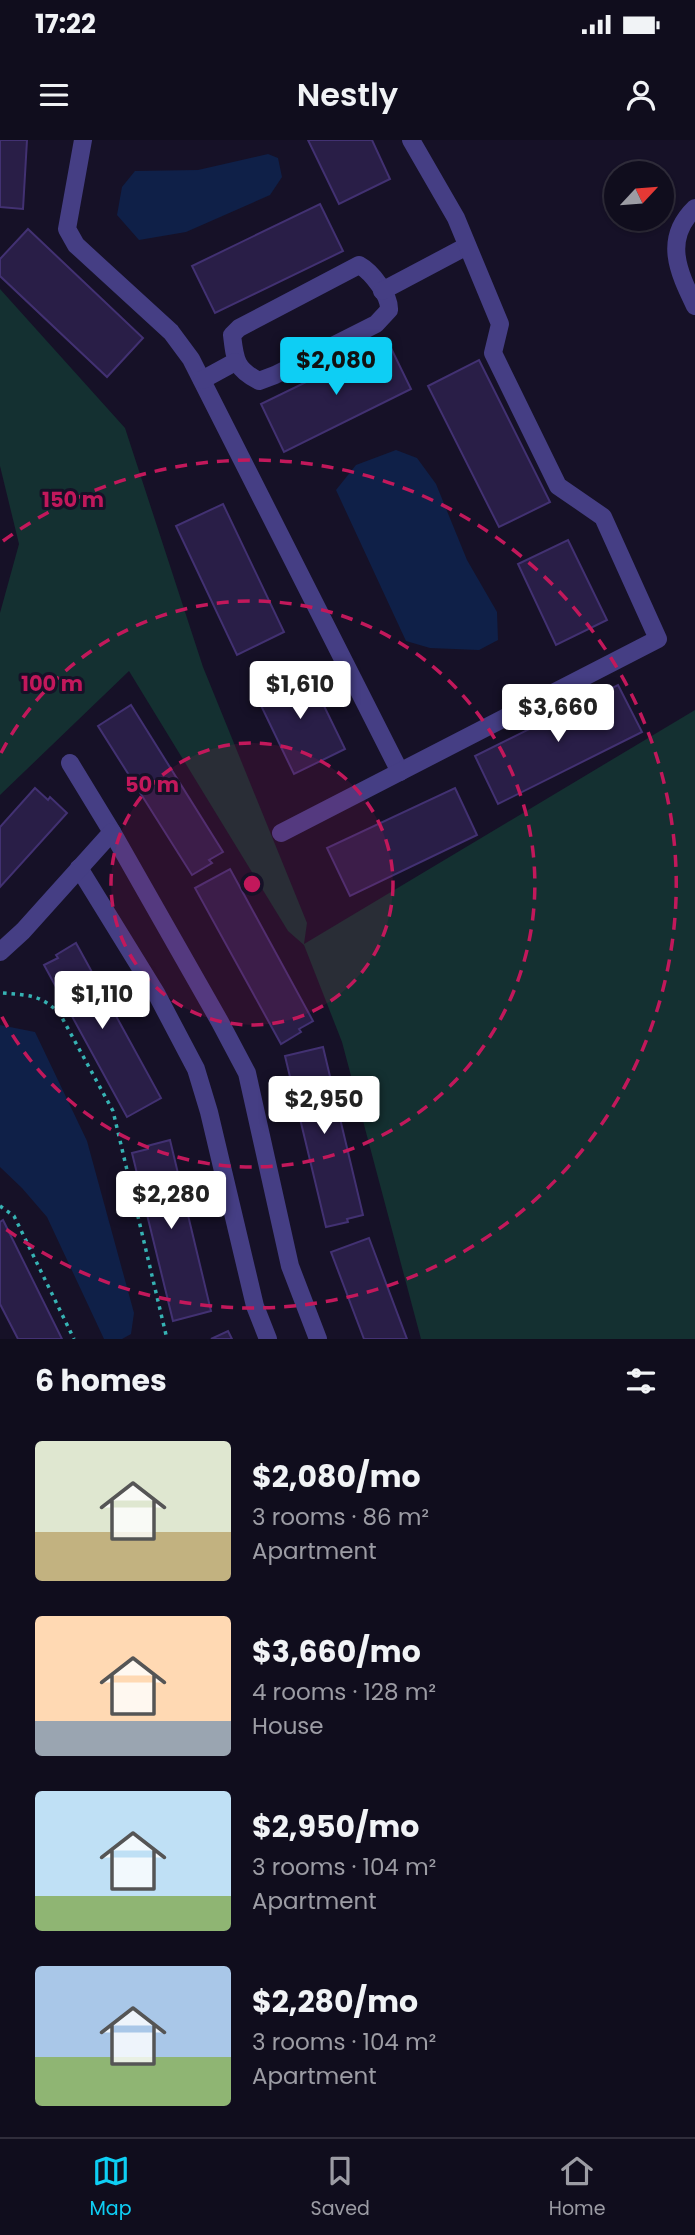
<!DOCTYPE html>
<html lang="en">
<head>
<meta charset="utf-8">
<style>
  :root { --surface:#100d1d; --page:#191626; --text:#f1f3f6; --muted:#9c9ca4; --line:#302d3b; --accent:#0ecef4 }
  body { margin:0; font-family:Poppins,sans-serif; background:var(--page); color:var(--text); height:100vh; display:flex; flex-direction:column; font-size:26px; white-space:nowrap }
  * { box-sizing:border-box; margin:0 }
  p { font-size:23px; color:var(--muted) }
  .icon { flex:none; width:38px; height:38px; fill:none; stroke:currentColor; stroke-width:2; stroke-linecap:round; stroke-linejoin:round }
  .map { position:relative; height:1199px; overflow:hidden }
  .sheet { display:flex; flex-direction:column; background:var(--surface); flex:1 }
  .sheet>* { flex:none }
  .needle { width:46px; rotate:64deg }
  .fabs { position:absolute; left:604px; top:21px; display:grid; gap:14px }
  .fabs a { display:grid; place-items:center; width:70px; height:70px; border-radius:50%; background:var(--surface); box-shadow:0 2px 5px #0004,0 0 0 2px var(--line); font-size:35px }
  .price { position:absolute; translate:-50% -60px; padding:0 16px; border-radius:7px; background:#fff; color:#222; font-size:23px; line-height:46px; filter:drop-shadow(0 2px 4px #0008) }
  .price::after { content:''; position:absolute; left:50%; top:42px; width:21px; height:16px; margin-left:-10px; background:inherit; clip-path:polygon(0 0,100% 0,50% 100%) }
  .price.current { background:var(--accent); color:#111 }
  ul { padding:0; list-style:none }
  li { display:flex; align-items:center; gap:21px; height:175px; padding:0 35px }
  li span { display:grid; place-items:center; flex:none; width:196px; height:140px; border-radius:7px; color:#555 }
  li>.icon { margin-inline-start:auto }
  span .icon { width:84px; height:84px; fill:#fffc; stroke-width:1 }
  li b { font-size:30px }
  h2 { display:flex; justify-content:space-between; align-items:center; height:84px; padding:0 35px; font-size:30px }
  .status { display:flex; justify-content:space-between; align-items:center; height:49px; padding:0 35px; background:var(--surface); direction:ltr }
  .status svg { height:19px; fill:currentColor }
  header { display:flex; justify-content:space-between; align-items:center; height:91px; padding:0 35px; background:var(--surface); font-size:32px; font-weight:600 }
  .tabs { display:flex; justify-content:space-around; align-items:center; height:98px; border-top:2px solid var(--line); background:var(--surface); font-size:19px; color:var(--muted) }
  .tabs a { display:grid; justify-items:center; gap:4px }
  .tabs .current { color:var(--accent) }
  .map>svg:first-child { display:block }
  .green { fill:#143031 }
  .water { fill:#0f2048 }
  .building { fill:#291e47; stroke:#423172; stroke-width:2 }
  .lines { fill:none; stroke-linecap:round; stroke-linejoin:round }
  .path { stroke:#36b3b4; stroke-width:3.5; stroke-dasharray:3.5 5; stroke-linecap:butt }
  .minor { stroke:#453e84; stroke-width:18 }
  .ring { fill:none; stroke:#c2185b; stroke-width:3.5; stroke-dasharray:12 9 }
  .centre { fill:#c2185b; stroke:#161127; stroke-width:3.5 }
  .ring-label { font-size:21px; text-anchor:middle; font-weight:bold; fill:#c2185b; stroke:#161127; stroke-width:6; stroke-linejoin:round; paint-order:stroke }
</style>
</head>
<body>
<div class="status"><b>17:22</b><svg viewBox="0 0 49 12"><path d="M0 12V9h3v3zM5 12V6h3v6zM10 12V3h3v9zM15 12V0h3v12zM26 1h20v11H26zM47 4h2v5h-2z"/></svg></div>
<header><svg class="icon" aria-label="menu" viewBox="0 0 24 24"><path d="M4 6h16M4 12h16M4 18h16"/></svg>Nestly<svg class="icon" aria-label="person" viewBox="0 0 24 24"><circle cx="12" cy="8" r="4"/><path d="M4 21q1-7 8-7t8 7"/></svg></header>
<div class="map">
<svg width="695" height="1199" viewBox="0 0 695 1199">
  <rect width="100%" height="100%" fill="#161127"/>
  <!-- green -->
  <polygon class="green" points="0,149 125,288 203,527 307,783 304,804 695,570 695,1199 421,1199 342,902 304,805 288,791 129,531 0,655 0,473 19,404 0,326"/>
  <!-- water -->
  <g class="water">
    <polygon points="268,14 278,18 282,37 270,55 186,92 139,100 117,75 122,47 135,31 198,30"/>
    <polygon points="396,310 417,318 436,344 467,420 497,472 498,500 479,510 430,508 406,501 336,350 356,325"/>
    <polygon points="0,885 35,892 87,1001 134,1173 131,1194 122,1199 104,1199 47,1077 22,1048 0,1027"/>
  </g>
  <!-- building -->
  <g class="building">
    <polygon points="0,0 27,0 23,69 0,67"/>
    <polygon points="308,0 372,0 390,39 339,64"/>
    <polygon points="320,64 343,111 215,173 192,126"/>
    <polygon points="28,89 143,198 107,237 0,136 0,119"/>
    <polygon points="388,202 411,249 284,312 261,264"/>
    <polygon points="479,220 550,362 499,387 428,246"/>
    <polygon points="223,364 284,492 237,515 176,386"/>
    <polygon points="568,400 607,480 556,505 518,424"/>
    <polygon points="306,529 345,609 294,634 255,553"/>
    <polygon points="618,545 642,592 498,664 475,616"/>
    <polygon points="131,565 223,712 209,720 212,723 192,735 98,586"/>
    <polygon points="35,648 48,660 50,657 67,673 0,747 0,687"/>
    <polygon points="455,648 477,695 350,756 327,708"/>
    <polygon points="230,729 313,881 299,889 301,892 281,904 195,748"/>
    <polygon points="76,803 161,958 127,977 44,825 58,818 56,815"/>
    <polygon points="323,907 363,1075 347,1079 348,1082 326,1087 285,916"/>
    <polygon points="170,1000 211,1171 173,1181 132,1013 148,1009 147,1006"/>
    <polygon points="3,1080 62,1199 18,1199 0,1164 0,1082"/>
    <polygon points="369,1098 407,1199 364,1199 331,1112"/>
    <polygon points="228,1191 232,1199 211,1199"/>
  </g>
  <g class="lines">
    <!-- path -->
    <g class="path">
      <path d="M 3,853 C 28,855 42,855 60,874 L 113,971 L 167,1199"/>
      <polyline points="0,1066 14,1076 74,1199"/>
    </g>
    <!-- minor -->
    <g class="minor">
      <polyline points="83,0 67,89 76,105 171,192 191,219 400,632"/>
      <path d="M 695,68 C 663,99 678,131 695,166"/>
      <path d="M 359,125 C 372,132 390,156 389,170 L 376,184 L 275,235 L 259,241 C 235,229 235,219 232,195 L 239,188 Z"/>
      <polyline points="382,151 467,106"/>
      <polyline points="202,240 235,222"/>
      <polyline points="70,623 112,692 220,882 247,933 290,1126 318,1199"/>
      <polyline points="281,693 658,499 603,377 558,346 493,213 500,184 456,78 411,0"/>
      <polyline points="79,728 156,853 196,929 209,972 255,1166 268,1199"/>
      <polyline points="0,812 23,791 112,692"/>
    </g>
  </g>
  <!-- distance rings -->
  <circle cx="252" cy="744" r="141" fill="#c2185b" fill-opacity=".12"/>
  <g class="ring">
    <circle cx="252" cy="744" r="141"/>
    <path d="M1 613A283 283 0 1 1 1 875"/>
    <path d="M3 401A424 424 0 1 1 3 1087"/>
  </g>
  <circle cx="252" cy="744" r="10" class="centre"/>
  <g class="ring-label">
    <text x="73" y="367">150 m</text>
    <text x="52" y="551">100 m</text>
    <text x="152" y="652">50 m</text>
  </g>
</svg>
<div class="fabs">
<a><svg class="needle" viewBox="-14 -14 28 28"><path d="M0-13l5 13h-10z" fill="#e53935"/><path d="M0 13l5-13h-10z" fill="#9c9ca4"/></svg></a>
</div>
<b class="price current" style="left:336px;top:257px">$2,080</b>
<b class="price" style="left:300px;top:581px">$1,610</b>
<b class="price" style="left:558px;top:604px">$3,660</b>
<b class="price" style="left:102px;top:891px">$1,110</b>
<b class="price" style="left:324px;top:996px">$2,950</b>
<b class="price" style="left:171px;top:1091px">$2,280</b>
</div>
<section class="sheet">
<h2>6 homes<svg class="icon" aria-label="filters" viewBox="0 0 24 24"><path d="M4 7h16M4 17h16"/><circle cx="9" cy="7" r="2"/><circle cx="15" cy="17" r="2"/></svg></h2>
<ul>
<li><span style="background:linear-gradient(#dfe7d0 65%,#c2b280 0)"><svg class="icon" aria-label="home" viewBox="0 0 24 24"><path d="M3 11l9-7 9 7M6 9v11h12V9"/></svg></span><div><b>$2,080/mo</b><p>3 rooms · 86 m²</p><p>Apartment</p></div></li>
<li><span style="background:linear-gradient(#ffd9b3 75%,#9aa5b1 0)"><svg class="icon" aria-label="home" viewBox="0 0 24 24"><path d="M3 11l9-7 9 7M6 9v11h12V9"/></svg></span><div><b>$3,660/mo</b><p>4 rooms · 128 m²</p><p>House</p></div></li>
<li><span style="background:linear-gradient(#bfe0f5 75%,#8fb573 0)"><svg class="icon" aria-label="home" viewBox="0 0 24 24"><path d="M3 11l9-7 9 7M6 9v11h12V9"/></svg></span><div><b>$2,950/mo</b><p>3 rooms · 104 m²</p><p>Apartment</p></div></li>
<li><span style="background:linear-gradient(#a9c7e8 65%,#8fb573 0)"><svg class="icon" aria-label="home" viewBox="0 0 24 24"><path d="M3 11l9-7 9 7M6 9v11h12V9"/></svg></span><div><b>$2,280/mo</b><p>3 rooms · 104 m²</p><p>Apartment</p></div></li>
</ul>
</section>
<nav class="tabs">
<a class="current"><svg class="icon" aria-label="map" viewBox="0 0 24 24"><path d="M3 6l6-2 6 2 6-2v14l-6 2-6-2-6 2zM9 4v14M15 6v14"/></svg>Map</a>
<a><svg class="icon" aria-label="saved" viewBox="0 0 24 24"><path d="M7 4h10v16l-5-4-5 4z"/></svg>Saved</a>
<a><svg class="icon" aria-label="home" viewBox="0 0 24 24"><path d="M3 11l9-7 9 7M6 9v11h12V9"/></svg>Home</a>
</nav>
</body>
</html>
